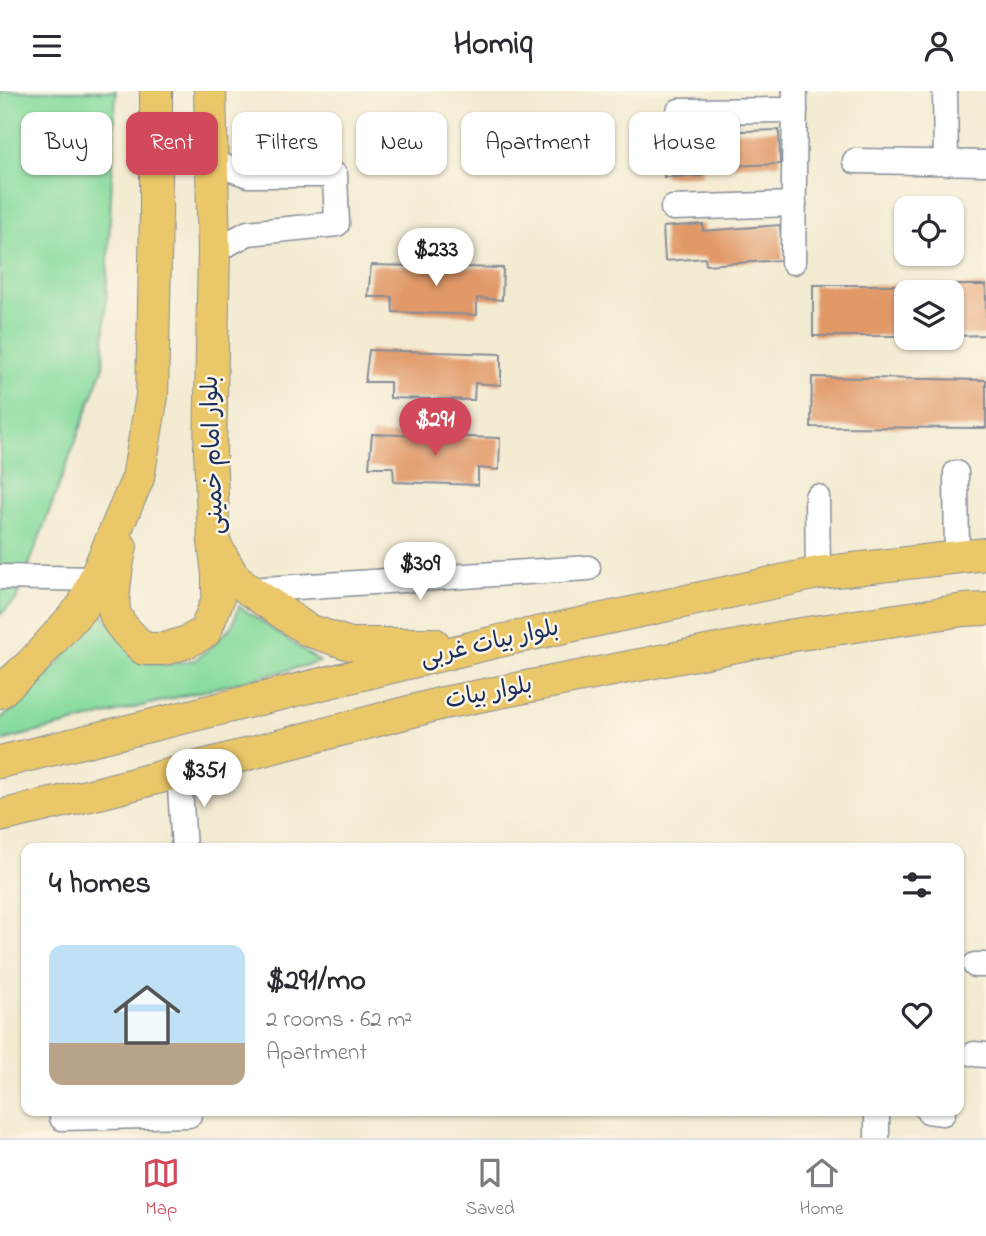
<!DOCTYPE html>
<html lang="en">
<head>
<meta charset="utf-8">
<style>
  :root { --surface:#fff; --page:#f2f2f3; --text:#2b2b33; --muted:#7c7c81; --line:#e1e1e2; --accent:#d1495b }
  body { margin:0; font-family:"Indie Flower","Playpen Sans Arabic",sans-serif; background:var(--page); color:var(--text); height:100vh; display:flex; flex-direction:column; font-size:26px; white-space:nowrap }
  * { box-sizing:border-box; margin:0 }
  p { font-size:23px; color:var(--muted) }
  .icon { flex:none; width:38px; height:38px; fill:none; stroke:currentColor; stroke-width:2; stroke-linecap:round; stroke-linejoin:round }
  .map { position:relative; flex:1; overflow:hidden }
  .side { position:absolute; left:21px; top:752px; width:943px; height:273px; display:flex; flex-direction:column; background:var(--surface); border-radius:14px; box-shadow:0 2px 5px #0004 }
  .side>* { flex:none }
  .banner { position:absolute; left:21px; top:21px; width:945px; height:63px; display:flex; gap:14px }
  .buttons { position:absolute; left:894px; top:105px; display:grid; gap:14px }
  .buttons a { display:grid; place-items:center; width:70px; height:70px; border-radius:14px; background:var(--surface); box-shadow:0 2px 5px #0004; font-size:35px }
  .price { position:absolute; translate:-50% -60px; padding:0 16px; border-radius:24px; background:#fff; color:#222; font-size:23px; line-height:46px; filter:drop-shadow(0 2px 4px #0008) }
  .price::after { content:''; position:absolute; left:50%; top:42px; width:21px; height:16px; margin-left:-10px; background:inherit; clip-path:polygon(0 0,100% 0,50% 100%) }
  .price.current { background:var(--accent); color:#fff }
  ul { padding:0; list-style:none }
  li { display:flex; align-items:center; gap:21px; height:175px; padding:0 28px }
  li span { display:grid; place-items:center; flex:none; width:196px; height:140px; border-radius:14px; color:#555 }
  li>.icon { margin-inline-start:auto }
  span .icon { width:84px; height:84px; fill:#fffc; stroke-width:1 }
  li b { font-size:30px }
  h2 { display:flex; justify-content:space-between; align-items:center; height:84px; padding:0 28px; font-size:30px }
  .tag { padding:0 24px; border-radius:14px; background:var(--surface); box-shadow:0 2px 5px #0004; font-size:24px; line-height:63px }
  .tag.current { background:var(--accent); color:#fff }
  header { display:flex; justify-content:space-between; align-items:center; height:91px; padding:0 28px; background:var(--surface); font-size:32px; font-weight:700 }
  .dock { display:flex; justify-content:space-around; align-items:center; height:98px; border-top:2px solid var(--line); background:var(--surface); font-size:19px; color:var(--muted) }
  .dock a { display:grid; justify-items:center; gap:4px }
  .dock .current { color:var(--accent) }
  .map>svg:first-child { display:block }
  .green { fill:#86db9e; stroke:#50857e; stroke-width:2 }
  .building { fill:#e19967 }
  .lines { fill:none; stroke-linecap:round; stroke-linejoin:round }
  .minor-casing { stroke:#878d98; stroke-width:27 }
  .major-casing { stroke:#878d98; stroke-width:34 }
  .minor { stroke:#fff; stroke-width:24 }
  .major { stroke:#eac769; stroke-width:32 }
  .labels { text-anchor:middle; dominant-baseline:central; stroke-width:5; stroke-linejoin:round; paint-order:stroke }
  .street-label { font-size:24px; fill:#1b2f5e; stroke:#fcf5e5 }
</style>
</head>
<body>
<header><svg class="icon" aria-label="menu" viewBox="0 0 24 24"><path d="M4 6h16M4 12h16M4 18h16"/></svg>Homiq<svg class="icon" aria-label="person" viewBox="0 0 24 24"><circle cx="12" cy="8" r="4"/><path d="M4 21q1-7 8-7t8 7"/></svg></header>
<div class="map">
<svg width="986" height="1047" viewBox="0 0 986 1047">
  <rect width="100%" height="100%" fill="#fcf5e5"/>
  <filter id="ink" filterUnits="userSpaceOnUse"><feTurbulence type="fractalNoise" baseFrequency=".0143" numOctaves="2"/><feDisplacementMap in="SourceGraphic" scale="14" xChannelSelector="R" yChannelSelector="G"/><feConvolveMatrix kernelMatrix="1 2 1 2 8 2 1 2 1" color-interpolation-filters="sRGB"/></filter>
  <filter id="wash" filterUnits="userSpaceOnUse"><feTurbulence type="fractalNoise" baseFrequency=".00686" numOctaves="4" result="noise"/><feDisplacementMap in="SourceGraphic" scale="28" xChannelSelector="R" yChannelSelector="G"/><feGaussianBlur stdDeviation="1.57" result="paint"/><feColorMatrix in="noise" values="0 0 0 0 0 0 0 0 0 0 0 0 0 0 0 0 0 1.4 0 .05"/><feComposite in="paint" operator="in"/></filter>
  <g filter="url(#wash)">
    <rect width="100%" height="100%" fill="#f3ebd1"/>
    <!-- green -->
    <g class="green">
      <polygon points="0,0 116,0 103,277 16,509 0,524"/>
      <polygon points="239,515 320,571 0,650 0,628 15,617 63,567 97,516 138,570 165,574 195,569 213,554 232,535"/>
    </g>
    <g id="blocks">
      <!-- building -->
      <g class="building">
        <polygon points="779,39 780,73 702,76 702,85 664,86 663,49 702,49 701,41"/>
        <polygon points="703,133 703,140 780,134 783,169 706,174 705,167 665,170 663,136"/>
        <polygon points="371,174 503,177 502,209 477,207 477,224 393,221 392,206 368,206"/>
        <polygon points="813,194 986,194 986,244 952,245 952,201 906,201 906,245 813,245"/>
        <polygon points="369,259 501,263 501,294 475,292 474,309 390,307 390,291 365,291"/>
        <polygon points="812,286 986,289 986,337 811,336"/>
        <polygon points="372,343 500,347 499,379 478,377 478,394 394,391 393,376 369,376"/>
      </g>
    </g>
  </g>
  <g filter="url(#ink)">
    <use href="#blocks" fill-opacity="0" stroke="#878d98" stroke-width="2"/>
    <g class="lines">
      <defs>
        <g id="minor">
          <polyline points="945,0 946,72"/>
          <polyline points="679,20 795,19"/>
          <polyline points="855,70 986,72"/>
          <polyline points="211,71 248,84 335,84 337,133 248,142 214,160"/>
          <polyline points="673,117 794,113"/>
          <polyline points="793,171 795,0"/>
          <polyline points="956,382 957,466"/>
          <polyline points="817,406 818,482"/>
          <polyline points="0,486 95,488"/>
          <polyline points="249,499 588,477"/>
          <polyline points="179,681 184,758"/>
          <polyline points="975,874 986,874"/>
          <polyline points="974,963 986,964"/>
          <polyline points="928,1020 943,1022"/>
          <polyline points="62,1027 189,1024"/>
          <polyline points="877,1047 877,1020"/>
        </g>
        <g id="major">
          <polyline points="210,0 214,160 210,359 214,452 233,485 249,499 308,539 350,553 434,553"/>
          <path d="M 121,456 C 117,472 111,509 115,523 C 120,537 134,548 144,558 L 165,558 L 187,551 L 205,541 L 218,508 L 218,484 L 215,459"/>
          <polyline points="0,601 32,572 83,515 138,387 152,305 156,123 156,0"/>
          <polyline points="0,671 495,551 818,482 986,463"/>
          <polyline points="0,725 99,702 443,612 794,544 964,519 986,518"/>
        </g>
      </defs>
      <!-- minor casing -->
      <use href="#minor" class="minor-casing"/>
      <!-- major casing -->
      <use href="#major" class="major-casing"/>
      <!-- minor -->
      <use href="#minor" class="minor"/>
      <!-- major -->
      <use href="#major" class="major"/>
    </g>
  </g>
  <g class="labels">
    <!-- street labels -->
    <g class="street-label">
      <text transform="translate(214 364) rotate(-92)">بلوار امام خمینی</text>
      <text transform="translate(490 553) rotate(-13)">بلوار بیات غربی</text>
      <text transform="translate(489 603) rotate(-11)">بلوار بیات</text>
    </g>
  </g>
</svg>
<div class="buttons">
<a><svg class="icon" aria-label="locate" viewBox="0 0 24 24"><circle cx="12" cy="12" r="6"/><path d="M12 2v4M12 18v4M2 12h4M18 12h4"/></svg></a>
<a><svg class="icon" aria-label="layers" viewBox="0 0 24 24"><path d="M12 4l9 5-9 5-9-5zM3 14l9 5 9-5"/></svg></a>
</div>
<b class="price" style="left:436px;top:197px">$233</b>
<b class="price current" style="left:435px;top:367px">$291</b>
<b class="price" style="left:420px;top:511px">$309</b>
<b class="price" style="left:204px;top:718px">$351</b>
<div class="banner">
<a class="tag">Buy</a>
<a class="tag current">Rent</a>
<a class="tag">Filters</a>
<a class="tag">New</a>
<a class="tag">Apartment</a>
<a class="tag">House</a>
</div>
<section class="side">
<h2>4 homes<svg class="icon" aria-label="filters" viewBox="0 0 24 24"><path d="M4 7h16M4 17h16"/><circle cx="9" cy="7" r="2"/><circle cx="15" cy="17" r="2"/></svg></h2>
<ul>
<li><span style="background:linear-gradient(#bfe0f5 70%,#b9a48a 0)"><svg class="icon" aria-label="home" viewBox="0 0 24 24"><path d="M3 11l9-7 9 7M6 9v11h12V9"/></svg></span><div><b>$291/mo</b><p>2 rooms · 62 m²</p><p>Apartment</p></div><svg class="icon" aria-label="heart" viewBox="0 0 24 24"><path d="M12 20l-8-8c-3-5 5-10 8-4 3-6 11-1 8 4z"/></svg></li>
</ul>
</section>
</div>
<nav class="dock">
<a class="current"><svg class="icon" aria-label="map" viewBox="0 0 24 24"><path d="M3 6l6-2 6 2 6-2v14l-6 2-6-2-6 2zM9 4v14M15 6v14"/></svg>Map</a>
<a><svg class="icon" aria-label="saved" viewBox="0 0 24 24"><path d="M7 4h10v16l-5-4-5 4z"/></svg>Saved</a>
<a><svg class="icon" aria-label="home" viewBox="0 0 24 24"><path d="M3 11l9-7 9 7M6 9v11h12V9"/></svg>Home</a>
</nav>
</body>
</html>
